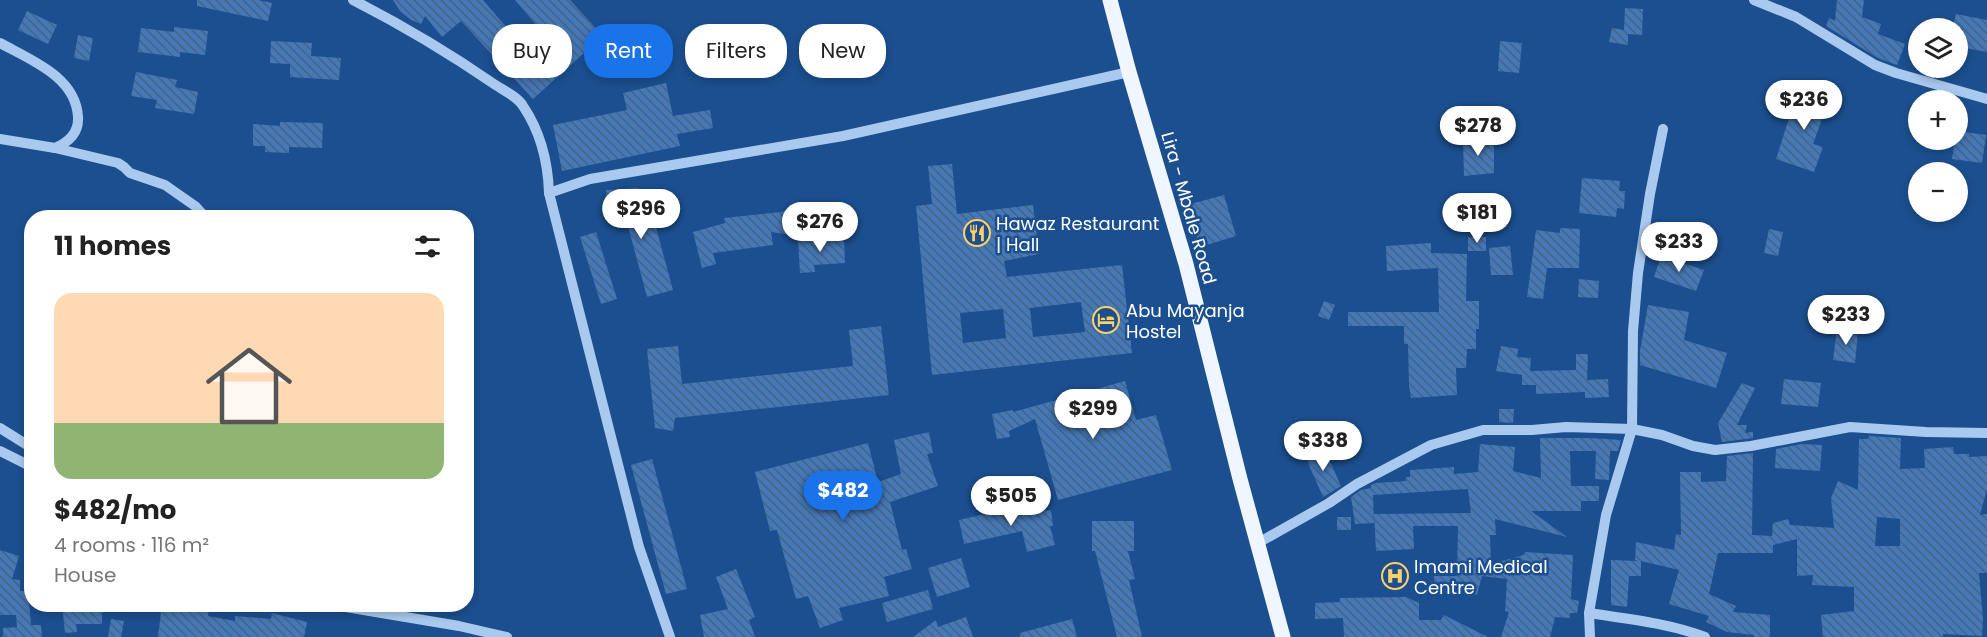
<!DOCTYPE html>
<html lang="en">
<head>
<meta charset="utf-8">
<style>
  :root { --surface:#fff; --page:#f6f6f6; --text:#222; --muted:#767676; --accent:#1a73e8 }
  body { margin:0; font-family:Poppins,sans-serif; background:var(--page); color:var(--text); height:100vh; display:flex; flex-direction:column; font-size:22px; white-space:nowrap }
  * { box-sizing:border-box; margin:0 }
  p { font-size:20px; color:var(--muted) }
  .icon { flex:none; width:33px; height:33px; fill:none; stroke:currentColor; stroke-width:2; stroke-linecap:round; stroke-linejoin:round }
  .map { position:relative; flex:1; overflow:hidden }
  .drawer { position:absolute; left:24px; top:210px; width:450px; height:402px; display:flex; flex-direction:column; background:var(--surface); border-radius:24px; box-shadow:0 3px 9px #0003 }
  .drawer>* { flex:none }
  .top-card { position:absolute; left:492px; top:24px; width:570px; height:54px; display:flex; gap:12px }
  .fabs { position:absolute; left:1908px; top:18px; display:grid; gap:12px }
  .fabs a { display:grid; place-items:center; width:60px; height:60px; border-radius:50%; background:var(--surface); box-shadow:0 3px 9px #0003; font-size:30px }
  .price { position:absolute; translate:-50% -51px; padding:0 14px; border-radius:21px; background:#fff; color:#222; font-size:20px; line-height:39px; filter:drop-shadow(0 2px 3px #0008) }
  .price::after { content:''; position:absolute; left:50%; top:36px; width:18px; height:14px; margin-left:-9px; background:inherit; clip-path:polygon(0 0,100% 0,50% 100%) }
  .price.on { background:var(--accent); color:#fff }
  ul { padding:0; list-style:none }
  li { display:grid; align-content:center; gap:12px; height:318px; padding:0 30px }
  li span { display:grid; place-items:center; height:186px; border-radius:18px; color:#555 }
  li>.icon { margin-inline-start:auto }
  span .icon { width:108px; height:108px; fill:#fffc; stroke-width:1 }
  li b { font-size:26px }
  h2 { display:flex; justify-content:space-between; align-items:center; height:72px; padding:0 30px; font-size:26px }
  .tag { padding:0 21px; border-radius:24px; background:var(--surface); box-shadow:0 3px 9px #0003; font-size:21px; line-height:54px }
  .tag.on { background:var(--accent); color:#fff }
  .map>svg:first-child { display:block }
  .building { fill:url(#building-back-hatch); fill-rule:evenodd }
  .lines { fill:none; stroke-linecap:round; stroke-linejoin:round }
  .minor { stroke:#a9c9ee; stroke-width:10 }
  .major { stroke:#f0f6ff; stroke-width:15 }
  .labels { text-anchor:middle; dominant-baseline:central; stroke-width:5; stroke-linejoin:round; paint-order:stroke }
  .street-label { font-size:18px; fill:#fff; stroke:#1b4f8f }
  .poi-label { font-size:18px; fill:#fff; stroke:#1b4f8f; text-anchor:start }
</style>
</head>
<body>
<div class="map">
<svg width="1987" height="637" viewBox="0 0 1987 637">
  <defs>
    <pattern id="building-back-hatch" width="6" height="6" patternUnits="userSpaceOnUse" patternTransform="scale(1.5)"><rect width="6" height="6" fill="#4478b7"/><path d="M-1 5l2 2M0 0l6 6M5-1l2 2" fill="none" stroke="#486282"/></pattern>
  </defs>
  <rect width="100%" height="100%" fill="#1b4f8f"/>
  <!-- building -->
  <g class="building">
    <polygon points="197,0 258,0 272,3 268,21 197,6"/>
    <polygon points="393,0 483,0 536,62 555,47 515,0 570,0 603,36 533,99 461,21 442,37 425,16 421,24 411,20 400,11"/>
    <polygon points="1837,0 1864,0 1862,17 1881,24 1878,34 1905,44 1897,65 1878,58 1826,26 1829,18 1835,21"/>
    <polygon points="1625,8 1643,9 1642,35 1628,34 1628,45 1609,42 1612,28 1624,30"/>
    <polygon points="27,11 57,25 48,44 18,30"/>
    <polygon points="1956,14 1987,20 1987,52 1960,47 1963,29 1953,27"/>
    <polygon points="174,27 208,31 205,55 180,52 180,57 138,52 141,28 174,32"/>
    <polygon points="78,35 93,38 89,61 74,58"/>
    <polygon points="271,41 312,43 311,56 341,58 339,80 290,77 290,64 270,63"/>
    <polygon points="1500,41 1522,43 1519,73 1498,71"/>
    <polygon points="136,72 177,80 175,87 198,92 194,114 155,108 157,100 131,96"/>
    <polygon points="666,83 673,116 710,110 713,128 677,134 680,146 562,171 553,125 627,110 623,93"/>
    <polygon points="1799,87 1830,97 1813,144 1823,147 1814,172 1776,159"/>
    <polygon points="280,122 323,123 322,148 289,147 289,153 265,152 265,146 253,146 253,124 280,126"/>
    <polygon points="1958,131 1986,135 1982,163 1952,159 1955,140 1958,140"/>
    <polygon points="1463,140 1494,141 1494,173 1464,176"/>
    <path d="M 952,164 L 957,214 L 1033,205 L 1039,254 L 1004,261 L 1007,277 L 1122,265 L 1132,353 L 932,375 L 916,206 L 932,204 L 928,166 ZM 1081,302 L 1085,332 L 1033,337 L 1030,308 ZM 1003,309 L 1006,338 L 963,343 L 960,313 Z"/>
    <polygon points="1582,178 1620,181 1619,191 1625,191 1624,209 1617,208 1616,217 1579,213"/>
    <polygon points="639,188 641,228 655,224 673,290 647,297 625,215 607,216 606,190"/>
    <polygon points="1224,195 1236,236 1200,247 1187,205"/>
    <polygon points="789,211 791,235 771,232 773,245 713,253 716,264 702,268 693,232 725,223 724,218"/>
    <polygon points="1560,228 1580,229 1579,268 1547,268 1543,299 1527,297 1536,230 1560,233"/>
    <polygon points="1769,229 1783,232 1778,256 1764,253"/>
    <polygon points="596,232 617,299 601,304 580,237"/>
    <polygon points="844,237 845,263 814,265 815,272 800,273 798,240"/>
    <rect x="1468" y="237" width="18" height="14"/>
    <polygon points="1431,243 1431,253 1467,254 1466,301 1479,301 1479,329 1476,329 1476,349 1467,349 1466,368 1456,368 1457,395 1411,398 1409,386 1408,344 1404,344 1404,326 1348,326 1348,312 1439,312 1438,268 1387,271 1386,246"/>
    <polygon points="1510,246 1513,275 1491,275 1489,248"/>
    <polygon points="1661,256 1704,270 1696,291 1654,277"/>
    <polygon points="1579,279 1599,281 1598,298 1578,297"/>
    <polygon points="1324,301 1335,305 1329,320 1318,316"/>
    <polygon points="1648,305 1689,312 1684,340 1727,353 1716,388 1640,365 1640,351"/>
    <polygon points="881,326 889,395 675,418 673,431 655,428 647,349 678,346 682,384 853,366 849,330"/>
    <polygon points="1837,329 1858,332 1855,363 1833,360"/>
    <polygon points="1501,346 1518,349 1517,357 1531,358 1530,371 1576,370 1576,354 1588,354 1587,380 1608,379 1609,397 1585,398 1585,392 1536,394 1536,385 1522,385 1522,375 1496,371"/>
    <polygon points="1784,379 1821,383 1818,407 1781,404"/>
    <polygon points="1125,381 1136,420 1156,415 1172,470 1058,500 1035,419 1009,431 1010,437 997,439 992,414 1013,410 1013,412"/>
    <polygon points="1742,383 1755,388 1737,425 1747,425 1745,433 1753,432 1753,438 1722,442 1718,423"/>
    <polygon points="1499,409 1514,409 1513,423 1499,422"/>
    <polygon points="929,432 933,453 927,454 938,486 890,502 902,550 906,549 912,569 884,577 889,596 839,608 843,620 820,628 808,596 796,599 777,530 770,531 755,472 868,443 878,482 901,474 894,440"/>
    <path d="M 1869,436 L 1901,438 L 1900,469 L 1925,468 L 1924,449 L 1953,447 L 1954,454 L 1969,454 L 1969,457 L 1987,456 L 1987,489 L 1980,515 L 1987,514 L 1987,573 L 1979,573 L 1983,619 L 1982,636 L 1943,634 L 1943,637 L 1823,637 L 1821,615 L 1854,611 L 1854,587 L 1812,585 L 1813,575 L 1797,576 L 1797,539 L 1773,545 L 1773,553 L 1718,553 L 1709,594 L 1736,606 L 1733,612 L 1770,615 L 1770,637 L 1754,637 L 1754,635 L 1727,632 L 1706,622 L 1709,616 L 1669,604 L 1679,570 L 1641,561 L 1641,576 L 1629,576 L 1627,607 L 1611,605 L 1611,560 L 1638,561 L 1635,560 L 1636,542 L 1674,550 L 1676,534 L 1681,535 L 1680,472 L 1701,472 L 1701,482 L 1726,481 L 1727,456 L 1753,453 L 1752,535 L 1772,536 L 1773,523 L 1788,519 L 1790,525 L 1834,528 L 1831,498 L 1838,481 L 1858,490 L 1859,439 L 1868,439 ZM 1877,517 L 1900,519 L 1900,546 L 1875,546 Z"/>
    <polygon points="1540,438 1590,438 1621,440 1618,451 1610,451 1609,480 1595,479 1596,451 1570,451 1571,486 1599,486 1599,501 1581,501 1581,511 1531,511 1567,537 1495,519 1496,535 1490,535 1491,564 1524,555 1525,552 1573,555 1571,599 1579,601 1577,613 1570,613 1570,618 1555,617 1550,637 1501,637 1509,612 1505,611 1507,579 1482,576 1477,595 1457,590 1434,590 1434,576 1457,576 1458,526 1413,526 1414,549 1376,551 1374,514 1471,513 1468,489 1373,495 1374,523 1355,524 1351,497 1361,490 1371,488 1371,485 1376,483 1406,481 1406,477 1410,477 1410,470 1454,467 1454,474 1478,472 1480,444 1515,447 1513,471 1541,478"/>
    <polygon points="1802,444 1822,445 1820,471 1775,468 1776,449"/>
    <polygon points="1324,448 1341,486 1323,497 1305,456"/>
    <polygon points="652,459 687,589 666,594 631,465"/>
    <polygon points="1029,504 1031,513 1051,510 1053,526 1050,526 1055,545 1027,552 1022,531 964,544 959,520"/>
    <rect x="1337" y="517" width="14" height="13"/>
    <polygon points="1092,521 1134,521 1134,551 1128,551 1135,579 1129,580 1142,637 1117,637 1095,551 1092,551"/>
    <polygon points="0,550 19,556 12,579 20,580 20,591 28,591 31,625 41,625 42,637 3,637 3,628 17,627 16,615 0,615"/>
    <polygon points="961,558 970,587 937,597 928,568"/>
    <polygon points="736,569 755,617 749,620 755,637 704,637 700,615 728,609 716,577"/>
    <polygon points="928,590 933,609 887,622 882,603"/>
    <polygon points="1406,597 1419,603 1419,620 1441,620 1444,615 1488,637 1344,637 1343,618 1315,619 1315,603 1340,602 1340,598"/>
    <polygon points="62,604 82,604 82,611 102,611 102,624 76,624 77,632 65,633"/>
    <polygon points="162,604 210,604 208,616 235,621 235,616 271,619 272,613 307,622 304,637 158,637"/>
    <polygon points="966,617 973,637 913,637 936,620 938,627"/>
    <polygon points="111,619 124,621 121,637 108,637"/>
    <polygon points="1072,619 1077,637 1020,637 1020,633"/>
  </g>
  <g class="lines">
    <!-- minor -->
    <g class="minor">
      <path d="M 353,0 C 402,25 449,53 494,84 C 503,90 518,97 523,106 C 540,131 548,163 549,193"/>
      <polyline points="1754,0 1796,17 1875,65 1896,73 1987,99"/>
      <path d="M 0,43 C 31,60 76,77 78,117 C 79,132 69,142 55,148"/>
      <polyline points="0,139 55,148 118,163 124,167 130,173 165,185 195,206 206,218"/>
      <polyline points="0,428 32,448"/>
      <polyline points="0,451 32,467"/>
      <polyline points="1258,543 1329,503 1357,484 1431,445 1483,430 1532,430 1566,427 1632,429 1662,435 1693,446 1715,450 1751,446 1850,427 1926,432 1987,433"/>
      <polyline points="328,604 459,626 507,637"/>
      <path d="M 1589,613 C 1628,619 1668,623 1705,637"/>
      <polyline points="670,637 639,547 549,193 590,179 843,136 1129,72"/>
      <polyline points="1590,637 1589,613 1606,515 1632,429 1633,331 1638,273 1650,194 1663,129"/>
    </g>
    <!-- major -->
    <polyline class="major" points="1110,0 1129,72 1186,264 1240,479 1283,637"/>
  </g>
  <!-- icons -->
  <defs>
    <symbol id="restaurant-ring" viewBox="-11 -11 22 22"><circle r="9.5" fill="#1b4f8f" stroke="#ffd166" stroke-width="1.5"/><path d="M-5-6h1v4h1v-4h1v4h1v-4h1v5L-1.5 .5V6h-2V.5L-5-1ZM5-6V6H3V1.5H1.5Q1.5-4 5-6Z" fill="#ffd166"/></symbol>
    <symbol id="hotel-ring" viewBox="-11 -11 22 22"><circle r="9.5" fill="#1b4f8f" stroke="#ffd166" stroke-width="1.5"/><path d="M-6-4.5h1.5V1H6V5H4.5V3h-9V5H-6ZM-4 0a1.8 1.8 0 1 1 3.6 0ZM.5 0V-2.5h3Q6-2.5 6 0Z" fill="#ffd166"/></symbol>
    <symbol id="hospital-ring" viewBox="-11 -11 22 22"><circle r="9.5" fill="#1b4f8f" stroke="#ffd166" stroke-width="1.5"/><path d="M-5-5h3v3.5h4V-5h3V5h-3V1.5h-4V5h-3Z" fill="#ffd166"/></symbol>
  </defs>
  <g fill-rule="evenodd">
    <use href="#restaurant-ring" x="962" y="218" width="30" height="30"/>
    <use href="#hotel-ring" x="1091" y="305" width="30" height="30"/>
    <use href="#hospital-ring" x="1380" y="561" width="30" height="30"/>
  </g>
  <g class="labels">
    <!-- street labels -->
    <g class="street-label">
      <text transform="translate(1189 208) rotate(74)">Lira - Mbale Road</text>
    </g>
    <!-- poi labels -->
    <g class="poi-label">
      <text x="996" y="223">Hawaz Restaurant<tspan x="996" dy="21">| Hall</tspan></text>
      <text x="1126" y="310">Abu Mayanja<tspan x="1126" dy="21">Hostel</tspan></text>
      <text x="1414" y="566">Imami Medical<tspan x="1414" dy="21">Centre</tspan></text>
    </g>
  </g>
</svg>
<div class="fabs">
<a><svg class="icon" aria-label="layers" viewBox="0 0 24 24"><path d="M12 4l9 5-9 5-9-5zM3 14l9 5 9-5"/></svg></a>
<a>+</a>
<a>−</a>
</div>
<b class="price" style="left:1804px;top:131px">$236</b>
<b class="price" style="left:1478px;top:157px">$278</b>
<b class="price" style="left:641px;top:240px">$296</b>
<b class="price" style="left:1477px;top:244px">$181</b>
<b class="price" style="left:820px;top:253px">$276</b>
<b class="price" style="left:1679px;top:273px">$233</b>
<b class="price" style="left:1846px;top:346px">$233</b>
<b class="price" style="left:1093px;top:440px">$299</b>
<b class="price" style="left:1323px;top:472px">$338</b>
<b class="price on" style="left:843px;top:522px">$482</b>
<b class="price" style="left:1011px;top:527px">$505</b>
<div class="top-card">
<a class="tag">Buy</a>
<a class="tag on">Rent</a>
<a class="tag">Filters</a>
<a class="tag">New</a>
</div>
<section class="drawer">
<h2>11 homes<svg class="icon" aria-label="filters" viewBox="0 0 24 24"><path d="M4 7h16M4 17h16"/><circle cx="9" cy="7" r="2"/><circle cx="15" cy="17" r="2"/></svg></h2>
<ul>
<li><span style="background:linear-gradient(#ffd9b3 70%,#8fb573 0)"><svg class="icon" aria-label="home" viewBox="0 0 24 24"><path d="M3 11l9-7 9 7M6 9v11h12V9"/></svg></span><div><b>$482/mo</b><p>4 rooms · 116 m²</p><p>House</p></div></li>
</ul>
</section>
</div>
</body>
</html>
